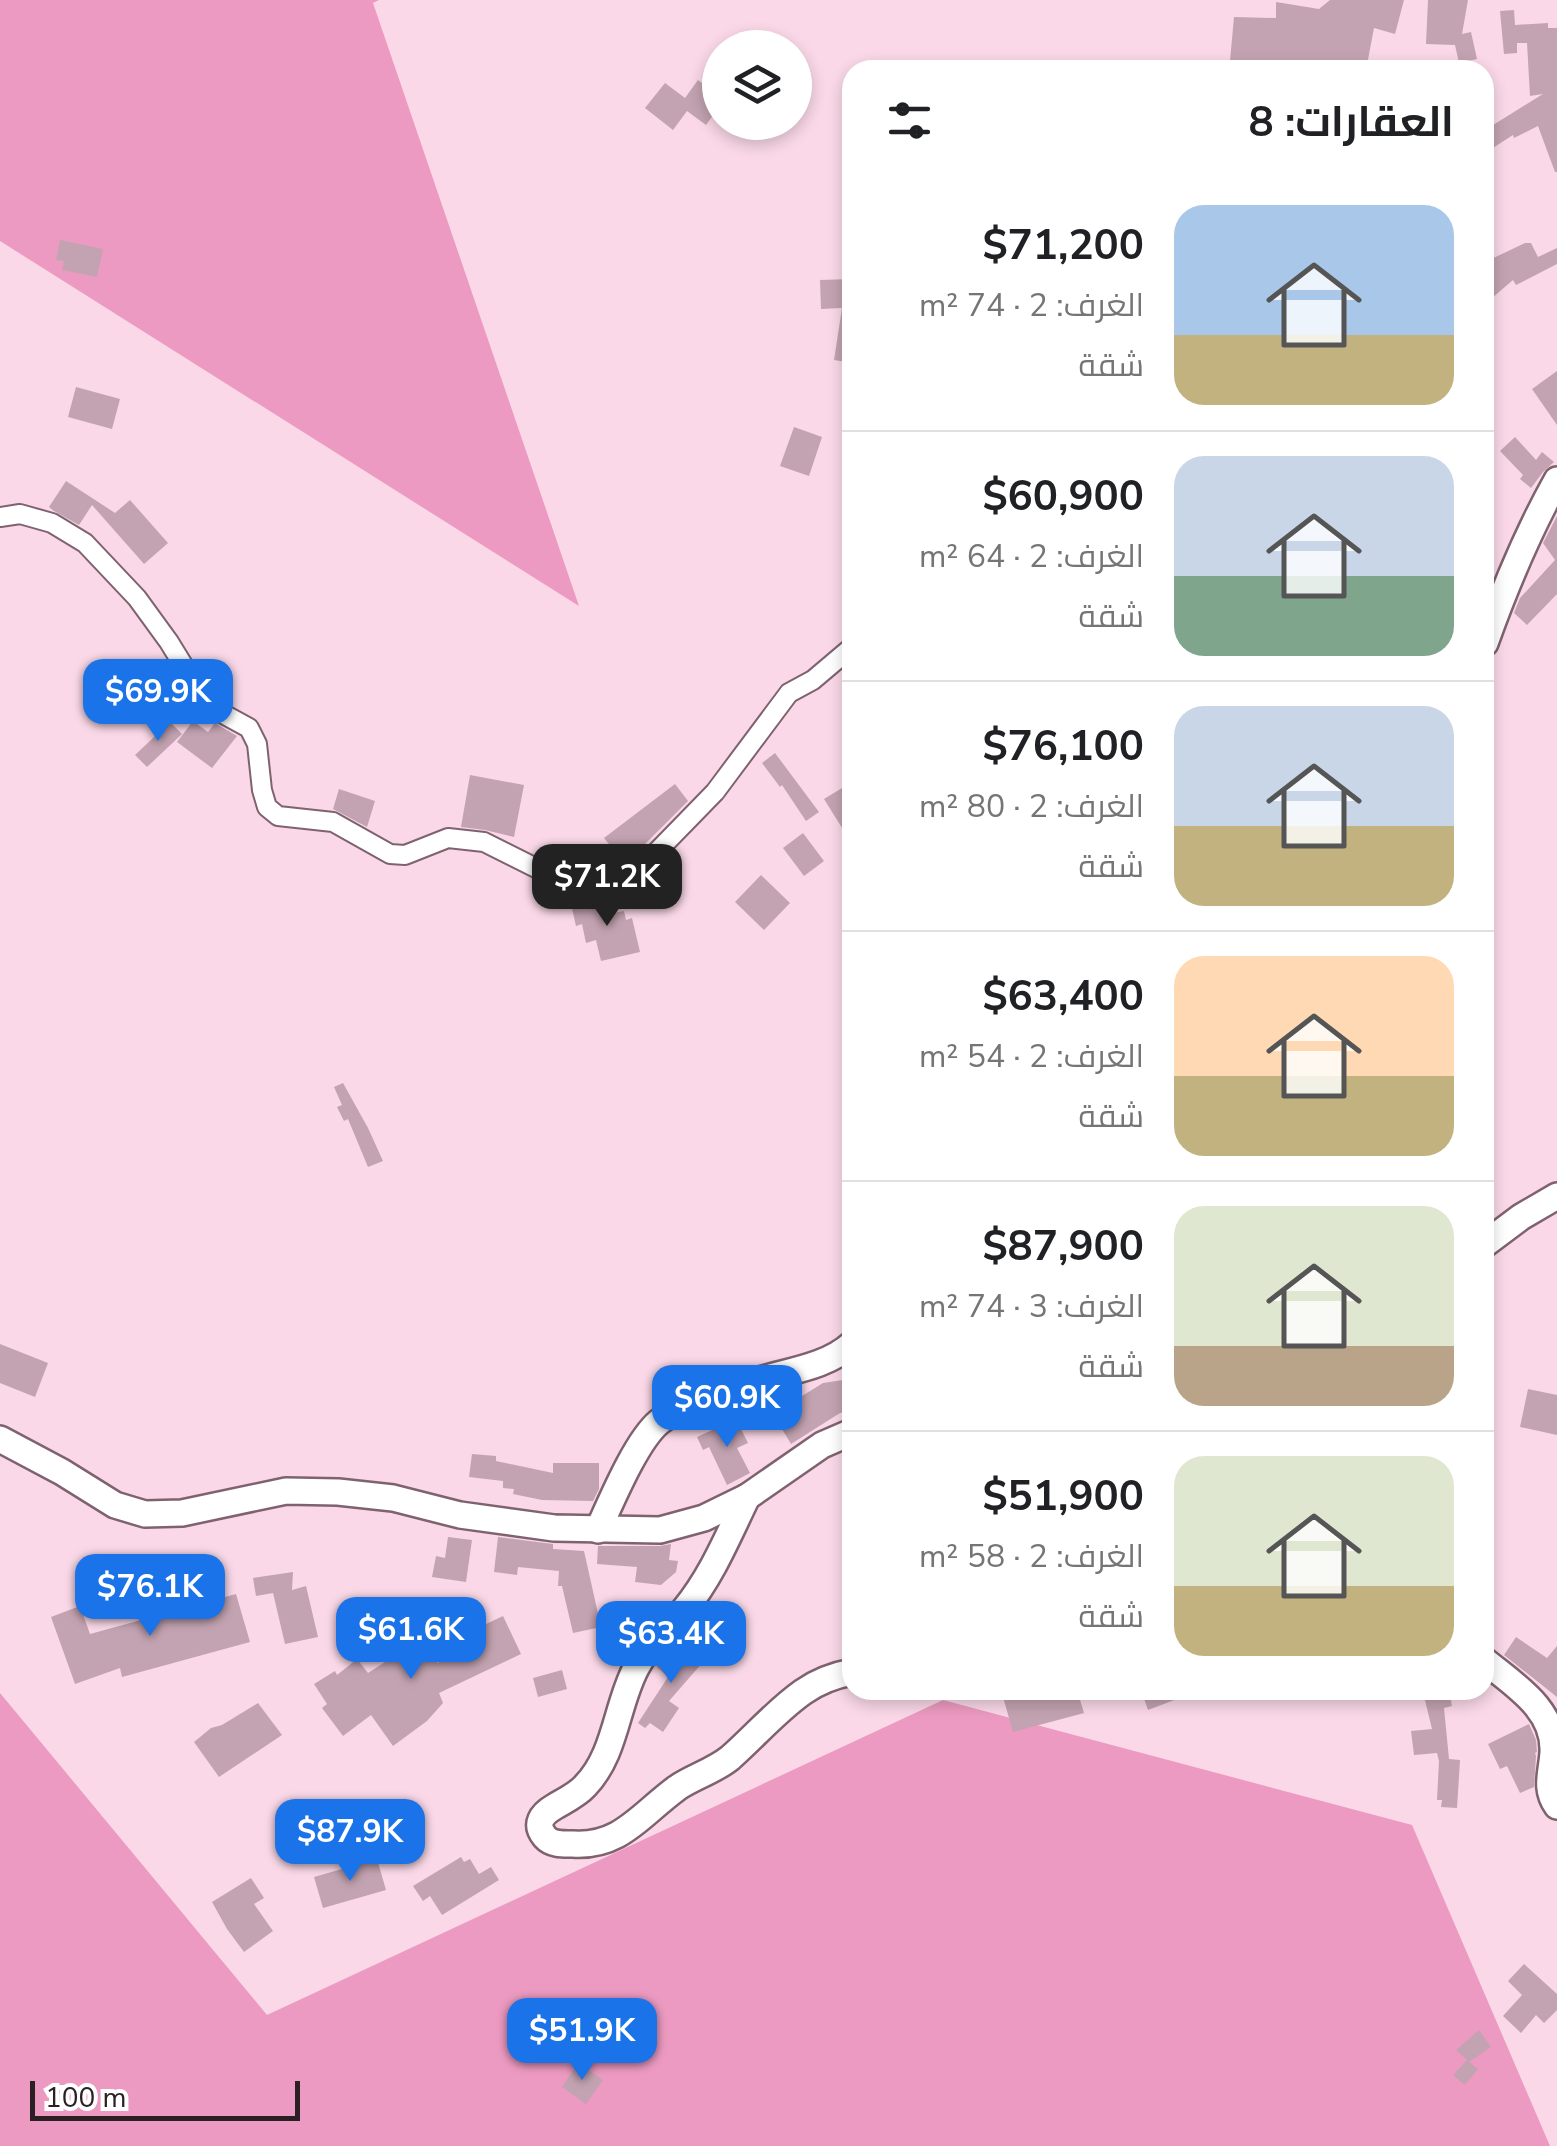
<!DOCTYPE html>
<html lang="ar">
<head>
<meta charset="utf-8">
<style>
  :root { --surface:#fff; --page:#f2f2f2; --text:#202124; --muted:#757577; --line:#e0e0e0; --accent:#1a73e8 }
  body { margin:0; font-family:"Nunito Sans",Cairo,sans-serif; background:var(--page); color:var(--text); direction:rtl; height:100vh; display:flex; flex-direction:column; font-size:38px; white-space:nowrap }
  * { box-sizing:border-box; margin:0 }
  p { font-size:32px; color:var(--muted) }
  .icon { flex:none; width:55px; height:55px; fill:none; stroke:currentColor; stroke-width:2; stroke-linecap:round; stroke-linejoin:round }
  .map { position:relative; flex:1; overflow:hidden; direction:ltr }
  .drawer { position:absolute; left:842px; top:60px; width:652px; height:1640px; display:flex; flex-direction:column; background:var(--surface); border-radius:30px; box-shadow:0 5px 15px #0003; direction:rtl }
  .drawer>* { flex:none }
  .controls { position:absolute; left:702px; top:30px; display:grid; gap:20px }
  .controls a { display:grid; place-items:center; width:110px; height:110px; border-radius:50%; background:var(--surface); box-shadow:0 5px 15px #0003; font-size:50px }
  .scale { position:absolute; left:30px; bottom:25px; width:270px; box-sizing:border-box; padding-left:10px; border:5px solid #2b1f24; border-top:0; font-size:28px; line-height:35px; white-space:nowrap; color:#2b1f24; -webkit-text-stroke:8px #fff; paint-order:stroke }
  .price { position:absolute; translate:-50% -85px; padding:0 22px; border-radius:20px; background:var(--accent); color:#fff; font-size:32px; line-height:65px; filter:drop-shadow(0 2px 5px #0008) }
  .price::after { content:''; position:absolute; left:50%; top:60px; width:30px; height:22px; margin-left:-15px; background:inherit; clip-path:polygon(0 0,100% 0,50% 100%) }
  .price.selected { background:#222; color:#fff }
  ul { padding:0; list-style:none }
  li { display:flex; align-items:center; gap:30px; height:250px; padding:0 40px }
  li+li { border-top:2px solid var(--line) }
  li span { display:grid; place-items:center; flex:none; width:280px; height:200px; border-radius:30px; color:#555 }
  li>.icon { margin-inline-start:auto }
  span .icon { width:120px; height:120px; fill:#fffc; stroke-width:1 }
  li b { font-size:42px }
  h2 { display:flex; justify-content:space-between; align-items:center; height:120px; padding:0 40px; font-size:42px }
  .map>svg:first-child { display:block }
  .green { fill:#ec9ac1 }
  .building { fill:#c3a3b1 }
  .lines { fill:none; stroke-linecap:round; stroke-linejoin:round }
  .street-casing { stroke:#7f626f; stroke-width:22 }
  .secondary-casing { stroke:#7f626f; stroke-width:30 }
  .street { stroke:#fff; stroke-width:18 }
  .secondary { stroke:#fff; stroke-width:25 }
</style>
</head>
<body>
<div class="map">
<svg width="1557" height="2146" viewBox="0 0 1557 2146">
  <rect width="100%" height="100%" fill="#fad8e7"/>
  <!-- green -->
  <g class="green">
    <polygon points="0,0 379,0 373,3 579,606 0,241"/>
    <polygon points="0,1693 267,2015 943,1700 1412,1825 1550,2146 0,2146"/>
  </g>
  <!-- building -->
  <g class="building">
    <polygon points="1330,0 1404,0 1395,34 1374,28 1366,70 1344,66 1343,70 1248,70 1250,64 1230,61 1234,17 1276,18 1276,2 1319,9"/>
    <polygon points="1428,0 1468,0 1462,34 1471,32 1477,59 1459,63 1455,45 1426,44"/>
    <polygon points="1514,10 1515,25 1548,23 1548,28 1557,28 1557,172 1555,172 1538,126 1514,138 1513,135 1485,153 1485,130 1543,94 1530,96 1527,43 1517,43 1517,53 1504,54 1500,11"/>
    <polygon points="698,80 720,96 720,106 706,125 687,111 673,130 645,108 665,83 685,98"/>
    <polygon points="60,240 103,249 97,277 62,270 64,261 56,260"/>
    <polygon points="1525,243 1531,243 1538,257 1557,248 1557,264 1516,285 1513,280 1485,304 1485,262"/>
    <polygon points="852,279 852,363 834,360 842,308 821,309 820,280"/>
    <polygon points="1557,371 1557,425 1532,389"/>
    <polygon points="76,387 120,399 112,429 68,417"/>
    <polygon points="794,427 822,437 809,476 780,466"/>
    <polygon points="1515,437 1536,460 1542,452 1554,462 1543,472 1531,488 1520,479 1523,475 1500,451"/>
    <polygon points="66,481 115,513 130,500 168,543 144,564 92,505 79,525 54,511 49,507"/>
    <polygon points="1557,516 1557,594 1527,625 1514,613 1520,598 1555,560 1543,543"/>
    <polygon points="193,721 208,732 215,723 237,736 212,768 177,742"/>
    <polygon points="170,722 182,734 147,767 135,755"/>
    <polygon points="775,753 819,812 806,821 782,785 780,787 762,763"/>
    <polygon points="470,775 524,785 514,837 485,830 461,827"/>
    <polygon points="675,784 688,801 625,864 604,838"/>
    <polygon points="847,785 852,793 852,844 824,799"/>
    <polygon points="339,789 375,801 367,827 333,809"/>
    <polygon points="803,833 824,861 804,876 783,848"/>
    <polygon points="761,875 790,903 764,930 735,902"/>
    <polygon points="611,900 614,913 624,911 626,920 632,918 640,952 601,961 596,940 586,943 582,924 576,926 571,904"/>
    <polygon points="343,1083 368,1128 383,1161 368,1167 348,1119 344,1121 337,1107 342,1105 334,1087"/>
    <polygon points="0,1344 48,1363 35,1397 0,1383"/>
    <polygon points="843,1380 848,1412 840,1413 791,1444 773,1414 823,1383"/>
    <polygon points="1528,1389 1557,1395 1557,1435 1520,1427"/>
    <polygon points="736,1419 748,1443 737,1448 750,1473 727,1485 709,1447 703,1450 697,1437"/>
    <polygon points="472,1454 496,1456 496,1461 553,1473 553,1463 599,1463 599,1489 593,1501 542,1500 513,1494 514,1489 503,1488 503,1481 469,1477"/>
    <polygon points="448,1537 472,1540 466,1582 432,1577 436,1556 445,1558"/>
    <polygon points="498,1537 553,1544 553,1549 584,1551 601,1627 573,1633 562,1586 558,1586 559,1571 518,1567 517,1575 494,1572"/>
    <polygon points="671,1544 669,1560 678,1561 676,1572 661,1585 635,1582 637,1567 597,1564 598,1546 660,1546"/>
    <polygon points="293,1572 292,1590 306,1586 318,1637 285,1644 273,1593 256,1596 253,1578"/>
    <polygon points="236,1594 250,1642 122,1677 120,1668 75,1684 51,1617 80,1606 90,1634"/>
    <polygon points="503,1616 521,1654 439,1693 443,1703 427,1721 393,1746 371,1715 343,1736 322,1708 327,1704 314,1684 335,1671 337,1675 357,1659 368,1673 385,1662 414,1636 438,1663 470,1639 467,1633"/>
    <polygon points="1516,1637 1547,1658 1557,1646 1557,1697 1504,1655"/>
    <polygon points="679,1642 703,1662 669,1701 679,1708 663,1732 650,1723 645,1728 638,1723 668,1677 657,1667"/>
    <polygon points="562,1670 567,1689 538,1697 533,1678"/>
    <polygon points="1001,1690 1077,1690 1084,1713 1013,1732"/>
    <polygon points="1141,1690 1198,1690 1198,1691 1148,1710"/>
    <polygon points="1431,1690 1449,1690 1452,1706 1444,1708 1449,1759 1460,1760 1457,1808 1441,1807 1442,1800 1437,1800 1439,1761 1437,1753 1414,1755 1411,1731 1432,1729 1423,1692"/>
    <polygon points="258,1703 282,1735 219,1777 194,1742 211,1728 222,1725"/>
    <polygon points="1529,1724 1536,1740 1537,1752 1535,1753 1536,1756 1534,1787 1520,1793 1507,1766 1500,1769 1488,1744"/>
    <polygon points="461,1857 464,1862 470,1859 479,1874 491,1867 499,1880 442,1915 430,1896 423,1901 413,1886"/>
    <polygon points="377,1859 386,1890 323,1908 314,1877"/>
    <polygon points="251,1878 264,1898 254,1904 273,1931 244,1952 227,1929 212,1902"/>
    <polygon points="1524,1964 1557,1994 1557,2010 1544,2023 1536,2015 1521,2033 1503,2016 1522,1995 1508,1981"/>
    <polygon points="1479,2030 1491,2047 1469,2062 1478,2069 1465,2085 1453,2075 1467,2060 1456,2050"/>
    <polygon points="578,2063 603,2080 586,2104 562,2087"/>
  </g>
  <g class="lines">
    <defs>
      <polyline id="street" points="0,517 20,514 52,523 85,543 137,598 169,642 196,686 216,710 249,728 257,744 262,790 267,807 278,816 333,822 390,854 405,855 448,838 484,842 552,876 588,890 615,887 639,870 715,792 789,693 813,680 852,647"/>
      <g id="secondary">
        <path d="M 1485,643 C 1505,587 1528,532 1557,480"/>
        <polyline points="1485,1244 1521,1217 1557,1196"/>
        <polyline points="0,1439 62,1472 115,1505 145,1514 182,1513 286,1491 338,1492 393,1498 460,1515 554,1528 660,1530 704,1518 747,1497 822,1445 852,1432"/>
        <path d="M 747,1497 C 728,1536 712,1576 684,1610 C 668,1630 648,1644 636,1668 C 616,1706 616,1754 585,1786 C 577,1795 564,1801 554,1807 C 542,1814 534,1824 545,1837 C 552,1845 564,1844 573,1844 C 621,1847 641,1814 677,1788 C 693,1777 714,1771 730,1758 C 755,1736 776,1711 803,1692 C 817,1682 836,1675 852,1672"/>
        <path d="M 598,1530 C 611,1502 636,1441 659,1422 C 691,1396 735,1387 774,1376 C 801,1369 831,1363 852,1344"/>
        <path d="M 1485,1661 C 1514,1685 1555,1709 1553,1752 C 1552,1772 1544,1788 1557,1806"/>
      </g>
    </defs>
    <!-- street casing -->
    <use href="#street" class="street-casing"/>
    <!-- secondary casing -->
    <use href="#secondary" class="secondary-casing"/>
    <!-- street -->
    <use href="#street" class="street"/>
    <!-- secondary -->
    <use href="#secondary" class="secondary"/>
  </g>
</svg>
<div class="controls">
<a><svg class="icon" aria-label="layers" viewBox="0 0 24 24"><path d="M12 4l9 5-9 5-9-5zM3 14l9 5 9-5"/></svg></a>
</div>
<div class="scale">100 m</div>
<b class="price" style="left:158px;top:744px">$69.9K</b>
<b class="price selected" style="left:607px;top:929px">$71.2K</b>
<b class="price" style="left:727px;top:1450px">$60.9K</b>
<b class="price" style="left:150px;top:1639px">$76.1K</b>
<b class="price" style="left:411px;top:1682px">$61.6K</b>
<b class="price" style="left:671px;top:1686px">$63.4K</b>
<b class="price" style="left:350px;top:1884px">$87.9K</b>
<b class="price" style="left:582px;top:2083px">$51.9K</b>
<section class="drawer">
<h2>العقارات: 8<svg class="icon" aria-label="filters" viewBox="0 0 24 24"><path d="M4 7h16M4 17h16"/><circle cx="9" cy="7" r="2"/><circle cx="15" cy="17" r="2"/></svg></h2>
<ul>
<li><span style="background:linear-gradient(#a9c7e8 65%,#c2b280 0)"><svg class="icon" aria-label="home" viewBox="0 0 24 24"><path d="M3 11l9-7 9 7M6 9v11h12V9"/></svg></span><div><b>$71,200</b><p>الغرف: 2 · 74 m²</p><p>شقة</p></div></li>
<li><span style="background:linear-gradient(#c9d6e8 60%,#7fa58c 0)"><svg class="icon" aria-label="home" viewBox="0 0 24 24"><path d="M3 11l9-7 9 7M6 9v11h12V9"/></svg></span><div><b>$60,900</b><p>الغرف: 2 · 64 m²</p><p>شقة</p></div></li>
<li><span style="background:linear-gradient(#c9d6e8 60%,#c2b280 0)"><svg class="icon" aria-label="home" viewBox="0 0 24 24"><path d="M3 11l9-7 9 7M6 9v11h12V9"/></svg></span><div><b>$76,100</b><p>الغرف: 2 · 80 m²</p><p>شقة</p></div></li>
<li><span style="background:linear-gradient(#ffd9b3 60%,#c2b280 0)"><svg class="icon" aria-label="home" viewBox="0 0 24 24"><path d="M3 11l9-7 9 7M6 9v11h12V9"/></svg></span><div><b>$63,400</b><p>الغرف: 2 · 54 m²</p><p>شقة</p></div></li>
<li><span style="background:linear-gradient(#dfe7d0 70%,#b9a48a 0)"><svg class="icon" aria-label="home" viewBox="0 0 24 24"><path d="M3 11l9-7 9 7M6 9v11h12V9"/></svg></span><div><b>$87,900</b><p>الغرف: 3 · 74 m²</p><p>شقة</p></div></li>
<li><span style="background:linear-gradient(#dfe7d0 65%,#c2b280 0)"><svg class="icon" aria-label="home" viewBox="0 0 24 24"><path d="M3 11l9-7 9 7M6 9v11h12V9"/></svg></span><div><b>$51,900</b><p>الغرف: 2 · 58 m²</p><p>شقة</p></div></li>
</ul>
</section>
</div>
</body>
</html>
